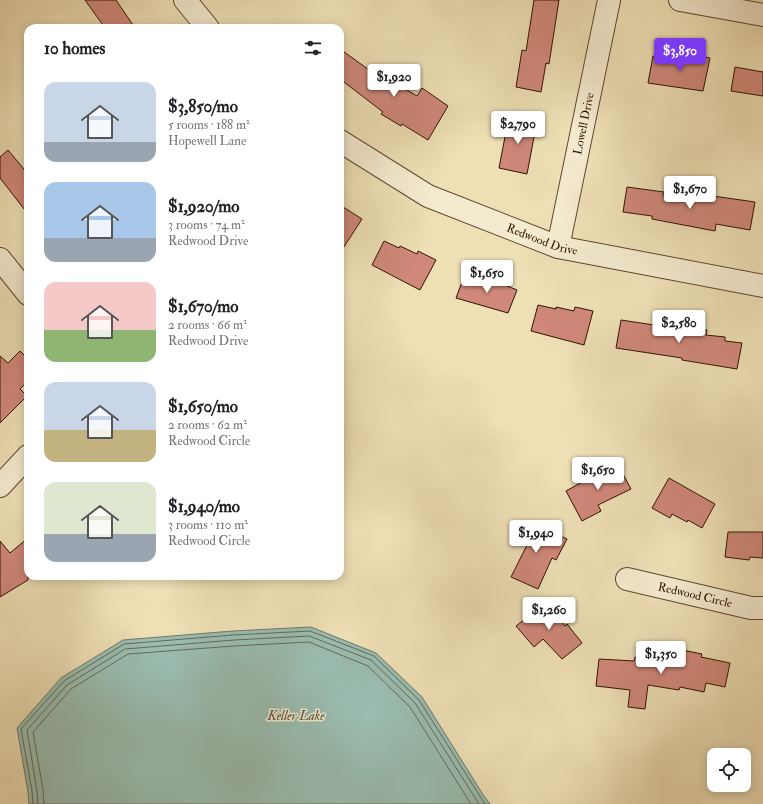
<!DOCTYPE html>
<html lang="en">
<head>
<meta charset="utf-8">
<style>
  :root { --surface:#fff; --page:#f2f2f2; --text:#202124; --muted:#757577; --accent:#7c3aed }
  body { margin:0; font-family:"IM FELL Double Pica",serif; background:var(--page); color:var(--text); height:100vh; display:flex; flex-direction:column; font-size:15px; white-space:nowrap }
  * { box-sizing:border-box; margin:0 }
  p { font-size:13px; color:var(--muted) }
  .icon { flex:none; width:22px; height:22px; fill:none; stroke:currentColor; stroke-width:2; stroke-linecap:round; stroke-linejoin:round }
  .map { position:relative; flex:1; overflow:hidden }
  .panel { position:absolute; left:24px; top:24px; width:320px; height:556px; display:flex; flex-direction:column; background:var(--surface); border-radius:12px; box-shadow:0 2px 10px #0003 }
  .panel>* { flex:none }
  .tools { position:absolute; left:707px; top:748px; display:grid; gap:8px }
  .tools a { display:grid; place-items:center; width:44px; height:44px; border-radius:8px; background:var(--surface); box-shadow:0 2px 10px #0003; font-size:20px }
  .price { position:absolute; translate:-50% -34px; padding:0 9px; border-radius:4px; background:#fff; color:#222; font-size:13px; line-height:26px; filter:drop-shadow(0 1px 2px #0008) }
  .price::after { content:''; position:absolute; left:50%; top:24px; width:12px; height:9px; margin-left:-6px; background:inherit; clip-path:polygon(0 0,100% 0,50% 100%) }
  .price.current { background:var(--accent); color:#fff }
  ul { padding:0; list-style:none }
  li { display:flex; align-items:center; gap:12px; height:100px; padding:0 20px }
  li span { display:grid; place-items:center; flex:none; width:112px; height:80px; border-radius:12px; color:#555 }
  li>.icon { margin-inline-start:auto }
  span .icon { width:48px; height:48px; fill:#fffc; stroke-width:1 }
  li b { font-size:17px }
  h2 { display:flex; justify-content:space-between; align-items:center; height:48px; padding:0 20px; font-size:17px }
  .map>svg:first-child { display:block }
  .water { fill:#99bcaf; stroke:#6f7869 }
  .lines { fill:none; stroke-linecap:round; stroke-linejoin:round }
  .shore { stroke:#646858; stroke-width:1 }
  .building { fill:#d0887a; stroke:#301301 }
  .minor-casing { stroke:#60462e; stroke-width:24 }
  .minor { stroke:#f4eacf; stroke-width:22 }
  .labels { text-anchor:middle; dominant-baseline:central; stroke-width:3; stroke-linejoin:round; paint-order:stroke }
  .street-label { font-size:12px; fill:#301301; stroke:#f4eacf }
  .water-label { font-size:13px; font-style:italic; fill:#554e3e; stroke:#f4eacf }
</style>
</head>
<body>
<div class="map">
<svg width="763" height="804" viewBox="0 0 763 804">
  <rect width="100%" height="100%" fill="#eedfb5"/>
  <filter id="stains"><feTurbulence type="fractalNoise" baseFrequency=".005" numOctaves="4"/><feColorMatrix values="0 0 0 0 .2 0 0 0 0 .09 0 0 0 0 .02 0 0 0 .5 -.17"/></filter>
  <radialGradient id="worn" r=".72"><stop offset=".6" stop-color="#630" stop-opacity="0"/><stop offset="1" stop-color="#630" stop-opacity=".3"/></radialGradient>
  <!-- water -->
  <polygon class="water" points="311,627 376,653 422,697 482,793 490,804 29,804 28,792 17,728 61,678 123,640 233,631"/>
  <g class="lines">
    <!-- shore -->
    <g class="shore">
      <polyline points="33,804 32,791 21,729 64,681 124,644 233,635 310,631 374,656 419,700 485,804"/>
      <polyline points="38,804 37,791 27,730 67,685 125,649 234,640 309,636 371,660 415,703 479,804"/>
      <polyline points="44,804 43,790 33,732 71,689 128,654 234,646 309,642 368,666 410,707 471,804"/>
    </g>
  </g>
  <!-- building -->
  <g class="building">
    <polygon points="85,0 116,0 135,28 105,28"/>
    <polygon points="534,0 559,0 549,64 546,63 541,92 516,87 522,50 526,51"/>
    <polygon points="340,49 397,90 400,86 417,96 422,88 448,106 428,140 402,124 401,126 381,114 383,112 340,79"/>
    <polygon points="690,54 710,58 703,91 648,83 653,56 689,60"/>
    <polygon points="735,67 763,72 763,96 731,91"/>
    <polygon points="509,116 537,121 527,174 499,168"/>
    <polygon points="8,150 28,174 28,214 0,178 0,157"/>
    <polygon points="627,187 664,192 663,196 698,201 699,194 755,202 750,230 716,224 715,231 652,219 652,216 623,212"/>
    <polygon points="340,205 362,219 340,253"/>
    <polygon points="384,241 399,248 400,246 417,254 418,251 436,260 420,290 372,265"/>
    <polygon points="465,274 493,284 495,281 517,290 508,313 456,298"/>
    <polygon points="538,305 556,309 556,307 574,311 575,307 593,311 584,345 531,331"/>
    <polygon points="621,320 687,330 688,327 707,330 706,335 725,337 725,341 742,343 737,369 682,360 682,358 616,348"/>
    <polygon points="20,351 28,359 28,381 20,389 27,396 0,423 0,356 8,363"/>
    <polygon points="617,463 631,489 598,505 601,511 582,521 566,491"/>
    <polygon points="669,478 715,504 702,528 688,520 687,522 672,514 670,518 652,508"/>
    <polygon points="521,523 544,533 546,529 567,539 556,560 552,558 538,589 511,577 527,545 514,539"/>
    <polygon points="728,532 763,532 763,558 750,557 749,560 725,557"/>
    <polygon points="28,538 28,580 0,597 0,541 10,553"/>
    <polygon points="546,602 565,626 567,624 582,643 562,659 543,639 534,647 516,626"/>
    <polygon points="677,649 702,654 701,657 730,663 725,687 706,683 704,692 680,687 679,690 648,685 645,709 628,707 630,690 596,686 599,659 634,661 635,657 675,662"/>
  </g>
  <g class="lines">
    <defs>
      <g id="minor">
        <polyline points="185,0 208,28"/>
        <polyline points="680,0 763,15"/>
        <path id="s1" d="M 340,141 L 428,196 L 558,247 L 763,286"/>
        <path id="s2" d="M 558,247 L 609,0"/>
        <polyline points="0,259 28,294"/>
        <polyline points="0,486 28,456"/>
        <path id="s3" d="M 627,579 L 751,608 L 763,608"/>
      </g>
    </defs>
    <!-- minor casing -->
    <use href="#minor" class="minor-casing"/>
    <!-- minor -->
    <use href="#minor" class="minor"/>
  </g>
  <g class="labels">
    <!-- street labels -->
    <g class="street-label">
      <text stroke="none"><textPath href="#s2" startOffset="126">Lowell Drive</textPath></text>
      <text stroke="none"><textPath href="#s1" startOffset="226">Redwood Drive</textPath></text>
      <text stroke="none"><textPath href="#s3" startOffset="70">Redwood Circle</textPath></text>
    </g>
    <!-- water labels -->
    <g class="water-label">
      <text x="296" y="716">Keller Lake</text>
    </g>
  </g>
  <rect width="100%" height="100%" filter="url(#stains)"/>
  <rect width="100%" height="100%" fill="url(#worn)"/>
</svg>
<div class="tools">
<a><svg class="icon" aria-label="locate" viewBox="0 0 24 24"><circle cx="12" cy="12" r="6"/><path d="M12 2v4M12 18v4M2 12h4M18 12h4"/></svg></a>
</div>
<b class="price current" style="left:680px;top:72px">$3,850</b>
<b class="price" style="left:394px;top:98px">$1,920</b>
<b class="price" style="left:518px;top:145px">$2,790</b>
<b class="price" style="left:690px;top:210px">$1,670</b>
<b class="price" style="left:487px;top:294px">$1,650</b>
<b class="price" style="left:679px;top:344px">$2,580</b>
<b class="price" style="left:598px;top:491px">$1,650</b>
<b class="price" style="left:536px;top:554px">$1,940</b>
<b class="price" style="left:549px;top:631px">$1,260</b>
<b class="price" style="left:661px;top:675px">$1,350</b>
<section class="panel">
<h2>10 homes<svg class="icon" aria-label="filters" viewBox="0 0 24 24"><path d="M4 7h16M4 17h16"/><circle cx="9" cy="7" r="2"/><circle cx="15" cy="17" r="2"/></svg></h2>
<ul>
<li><span style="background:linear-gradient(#c9d6e8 75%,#9aa5b1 0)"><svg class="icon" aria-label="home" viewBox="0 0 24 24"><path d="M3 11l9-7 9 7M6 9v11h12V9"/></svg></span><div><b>$3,850/mo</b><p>5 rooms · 188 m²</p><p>Hopewell Lane</p></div></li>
<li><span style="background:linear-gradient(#a9c7e8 70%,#9aa5b1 0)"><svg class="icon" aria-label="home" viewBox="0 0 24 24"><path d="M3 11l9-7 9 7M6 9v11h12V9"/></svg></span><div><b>$1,920/mo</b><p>3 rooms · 74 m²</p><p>Redwood Drive</p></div></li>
<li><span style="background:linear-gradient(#f6c9c9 60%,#8fb573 0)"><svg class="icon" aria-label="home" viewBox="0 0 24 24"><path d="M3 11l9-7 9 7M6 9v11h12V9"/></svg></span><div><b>$1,670/mo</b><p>2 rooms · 66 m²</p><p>Redwood Drive</p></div></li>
<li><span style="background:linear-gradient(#c9d6e8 60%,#c2b280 0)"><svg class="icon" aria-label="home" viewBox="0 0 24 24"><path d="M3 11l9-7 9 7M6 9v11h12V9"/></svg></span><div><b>$1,650/mo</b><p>2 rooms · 62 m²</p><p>Redwood Circle</p></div></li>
<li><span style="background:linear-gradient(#dfe7d0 65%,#9aa5b1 0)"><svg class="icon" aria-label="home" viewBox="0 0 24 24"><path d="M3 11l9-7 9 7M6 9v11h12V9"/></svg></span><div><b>$1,940/mo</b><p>3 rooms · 110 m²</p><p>Redwood Circle</p></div></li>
</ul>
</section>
</div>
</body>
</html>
